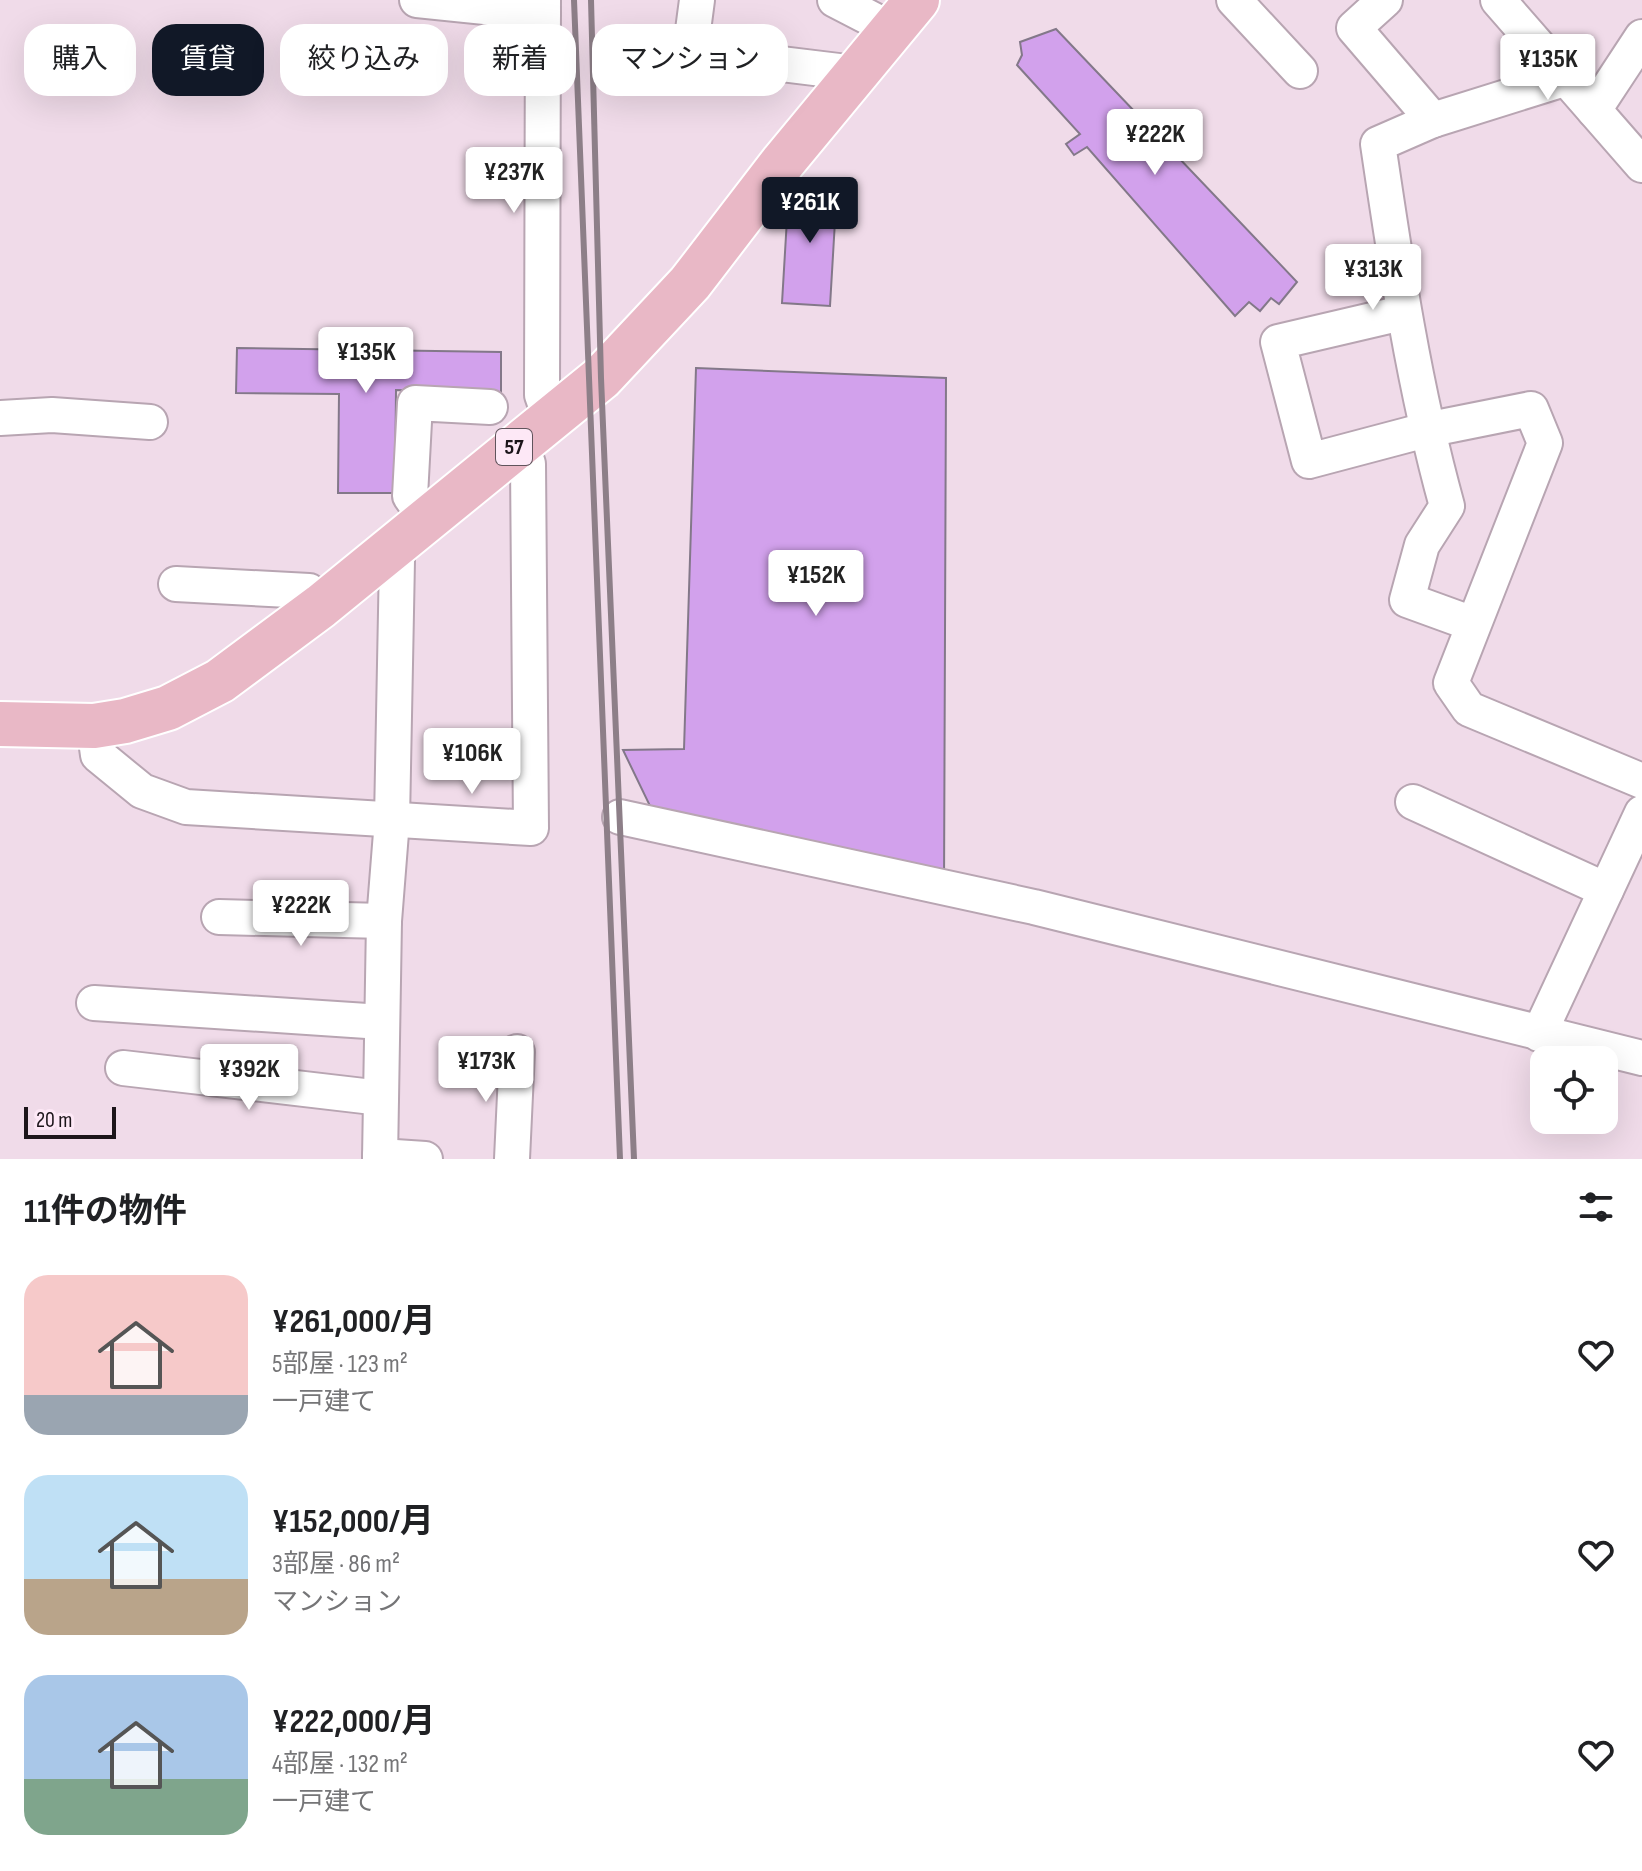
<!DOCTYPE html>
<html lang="ja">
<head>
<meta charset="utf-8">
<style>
  :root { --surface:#fff; --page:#f2f2f2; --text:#202124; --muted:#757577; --accent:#111827 }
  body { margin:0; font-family:"Sofia Sans Condensed","Noto Sans JP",sans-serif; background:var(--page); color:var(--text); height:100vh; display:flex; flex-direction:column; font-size:30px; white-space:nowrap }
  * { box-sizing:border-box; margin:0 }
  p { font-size:26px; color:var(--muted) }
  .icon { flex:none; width:44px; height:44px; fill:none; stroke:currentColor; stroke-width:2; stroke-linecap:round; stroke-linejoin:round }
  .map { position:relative; height:1159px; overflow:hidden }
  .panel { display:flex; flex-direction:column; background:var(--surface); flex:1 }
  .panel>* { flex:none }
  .hud { position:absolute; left:24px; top:24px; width:800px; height:72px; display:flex; gap:16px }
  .buttons { position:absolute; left:1530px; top:1046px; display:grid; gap:16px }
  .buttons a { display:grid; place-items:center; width:88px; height:88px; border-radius:16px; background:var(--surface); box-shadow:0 8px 32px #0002; font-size:40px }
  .scale { position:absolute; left:24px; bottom:20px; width:92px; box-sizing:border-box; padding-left:8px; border:4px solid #1c151a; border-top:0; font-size:22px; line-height:28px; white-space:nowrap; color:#1c151a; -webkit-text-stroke:6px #fde8f6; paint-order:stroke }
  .price { position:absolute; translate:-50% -68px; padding:0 18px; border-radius:8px; background:#fff; color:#222; font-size:26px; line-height:52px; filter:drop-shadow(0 2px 4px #0008) }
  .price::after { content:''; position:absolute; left:50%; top:48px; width:24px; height:18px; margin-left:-12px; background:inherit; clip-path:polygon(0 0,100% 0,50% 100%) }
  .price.current { background:var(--accent); color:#fff }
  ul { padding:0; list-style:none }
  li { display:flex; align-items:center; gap:24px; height:200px; padding:0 24px }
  li span { display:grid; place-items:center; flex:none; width:224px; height:160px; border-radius:24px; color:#555 }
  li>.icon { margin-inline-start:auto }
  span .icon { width:96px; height:96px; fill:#fffc; stroke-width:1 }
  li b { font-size:34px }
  h2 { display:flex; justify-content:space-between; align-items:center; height:96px; padding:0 24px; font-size:34px }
  .tag { padding:0 28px; border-radius:24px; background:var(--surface); box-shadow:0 8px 32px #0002; font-size:28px; line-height:72px }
  .tag.current { background:var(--accent); color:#fff }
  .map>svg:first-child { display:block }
  .building { fill:#d2a1ec; stroke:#837889; stroke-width:2 }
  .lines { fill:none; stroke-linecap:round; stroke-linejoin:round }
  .minor-casing { stroke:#b8a5b2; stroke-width:38 }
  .major-casing { stroke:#fff; stroke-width:48 }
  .minor { stroke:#fff; stroke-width:34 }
  .major { stroke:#e9b8c6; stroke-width:44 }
  .rail { stroke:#8d7f88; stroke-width:6 }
  .labels { text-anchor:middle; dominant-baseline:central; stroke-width:6; stroke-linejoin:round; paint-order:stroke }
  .shield { fill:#fde8f6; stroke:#60545c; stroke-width:2 }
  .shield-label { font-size:22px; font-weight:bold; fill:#1c151a }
</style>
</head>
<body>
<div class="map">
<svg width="1642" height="1159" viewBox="0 0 1642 1159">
  <rect width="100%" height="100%" fill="#f0dbe9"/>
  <!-- building -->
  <g class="building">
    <polygon points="1056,29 1297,282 1279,304 1271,298 1260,311 1249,302 1235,316 1087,147 1074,155 1066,144 1080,134 1017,65 1022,55 1020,42"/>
    <polygon points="789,185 837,187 830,306 782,303"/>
    <polygon points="237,348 501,352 501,392 396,390 395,493 338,493 339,394 236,393"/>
    <polygon points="696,368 946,378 944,888 650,806 623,750 684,749"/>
  </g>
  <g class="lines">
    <defs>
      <g id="minor">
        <polyline points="417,0 543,13"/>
        <polyline points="543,0 542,395 550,418"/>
        <polyline points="697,0 690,53 855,73"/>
        <polyline points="835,0 891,29"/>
        <polyline points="1234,0 1300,71"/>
        <polyline points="1385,0 1354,28 1433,120"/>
        <polyline points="1498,0 1642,165"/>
        <polyline points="1594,110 1642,37"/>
        <polyline points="1402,313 1278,342 1309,461 1426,430 1531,409 1545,443 1451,683 1469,709 1642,781"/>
        <polyline points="0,418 52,415 150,422"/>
        <polyline points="427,520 410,496 415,403 490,407"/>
        <polyline points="176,584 309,591 321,606"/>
        <path d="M 1473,624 L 1407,600 L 1422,545 L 1447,506 C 1414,387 1396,266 1378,144 L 1433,120 L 1567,78"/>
        <polyline points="94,726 98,755 142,791 186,807 531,828 528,464 521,442"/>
        <polyline points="1413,802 1606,890"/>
        <polyline points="620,817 1034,907 1642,1058"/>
        <polyline points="219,917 384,921"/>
        <polyline points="94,1003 382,1022"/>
        <polyline points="1539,1034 1642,813"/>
        <polyline points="123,1068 381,1098"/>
        <polyline points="380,1156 425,1159"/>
        <polyline points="380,1159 384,921 392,820 397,560 391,550"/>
        <polyline points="512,1159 517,1052"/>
      </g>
      <polyline id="major" points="0,724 94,726 125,721 168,708 220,681 321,606 601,378 690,283 783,162 917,0"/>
    </defs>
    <!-- minor casing -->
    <use href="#minor" class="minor-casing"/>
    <!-- major casing -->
    <use href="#major" class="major-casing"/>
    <!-- minor -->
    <use href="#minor" class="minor"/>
    <!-- major -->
    <use href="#major" class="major"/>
    <!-- rail -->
    <g class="rail">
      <polyline points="574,0 620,1159"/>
      <polyline points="591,0 601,378 634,1159"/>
    </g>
  </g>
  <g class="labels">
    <!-- shield labels -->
    <rect class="shield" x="496" y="429" width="36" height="36" rx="6"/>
    <g class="shield-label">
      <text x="514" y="447">57</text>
    </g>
  </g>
</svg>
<div class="buttons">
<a><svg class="icon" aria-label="locate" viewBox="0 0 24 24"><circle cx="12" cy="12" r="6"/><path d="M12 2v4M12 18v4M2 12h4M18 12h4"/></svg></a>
</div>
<div class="scale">20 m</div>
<b class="price" style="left:1548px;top:102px">¥135K</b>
<b class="price" style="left:1155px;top:177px">¥222K</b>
<b class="price" style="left:514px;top:215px">¥237K</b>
<b class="price current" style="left:810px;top:245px">¥261K</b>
<b class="price" style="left:1373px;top:312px">¥313K</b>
<b class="price" style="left:366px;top:395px">¥135K</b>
<b class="price" style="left:816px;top:618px">¥152K</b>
<b class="price" style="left:472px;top:796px">¥106K</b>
<b class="price" style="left:301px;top:948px">¥222K</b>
<b class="price" style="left:486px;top:1104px">¥173K</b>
<b class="price" style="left:249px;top:1112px">¥392K</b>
<div class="hud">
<a class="tag">購入</a>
<a class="tag current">賃貸</a>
<a class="tag">絞り込み</a>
<a class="tag">新着</a>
<a class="tag">マンション</a>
</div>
</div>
<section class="panel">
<h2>11件の物件<svg class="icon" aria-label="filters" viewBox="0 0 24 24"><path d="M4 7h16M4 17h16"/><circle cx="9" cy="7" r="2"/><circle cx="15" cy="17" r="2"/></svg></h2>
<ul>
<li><span style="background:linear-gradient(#f6c9c9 75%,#9aa5b1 0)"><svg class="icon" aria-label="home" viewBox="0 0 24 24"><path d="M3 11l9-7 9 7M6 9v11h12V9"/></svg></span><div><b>¥261,000/月</b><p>5部屋 · 123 m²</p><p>一戸建て</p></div><svg class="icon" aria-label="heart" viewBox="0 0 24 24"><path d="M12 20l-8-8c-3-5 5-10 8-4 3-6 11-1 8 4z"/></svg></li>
<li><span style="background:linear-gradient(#bfe0f5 65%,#b9a48a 0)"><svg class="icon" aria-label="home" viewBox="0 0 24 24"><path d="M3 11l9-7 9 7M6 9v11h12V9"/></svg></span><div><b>¥152,000/月</b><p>3部屋 · 86 m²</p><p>マンション</p></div><svg class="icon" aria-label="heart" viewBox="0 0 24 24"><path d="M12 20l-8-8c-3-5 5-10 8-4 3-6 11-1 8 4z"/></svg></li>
<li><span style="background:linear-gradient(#a9c7e8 65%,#7fa58c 0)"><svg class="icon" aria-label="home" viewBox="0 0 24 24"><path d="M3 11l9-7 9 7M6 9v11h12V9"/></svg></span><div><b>¥222,000/月</b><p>4部屋 · 132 m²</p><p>一戸建て</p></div><svg class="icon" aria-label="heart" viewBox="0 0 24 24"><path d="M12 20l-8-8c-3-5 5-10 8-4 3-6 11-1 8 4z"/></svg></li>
</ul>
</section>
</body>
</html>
